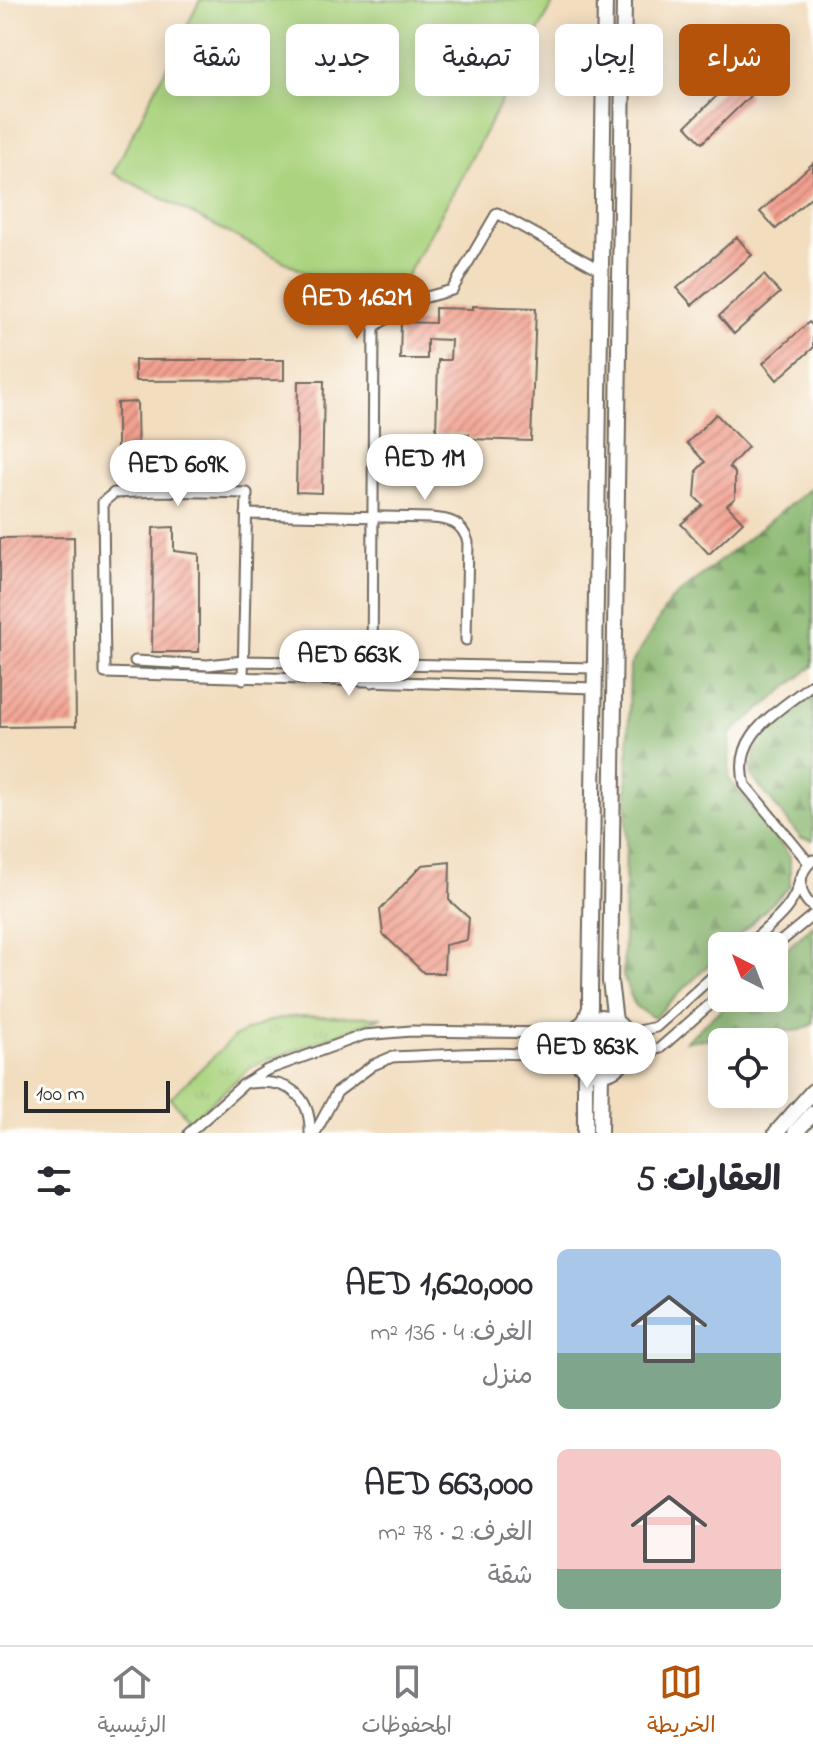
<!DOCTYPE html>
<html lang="ar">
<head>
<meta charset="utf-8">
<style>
  :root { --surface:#fff; --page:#f7f7f7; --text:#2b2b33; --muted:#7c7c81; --line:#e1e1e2; --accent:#b45309 }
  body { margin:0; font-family:"Indie Flower","Playpen Sans Arabic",sans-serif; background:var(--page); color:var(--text); direction:rtl; height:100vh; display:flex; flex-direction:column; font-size:30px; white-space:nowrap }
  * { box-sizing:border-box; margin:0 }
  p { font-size:26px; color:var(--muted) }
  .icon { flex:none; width:44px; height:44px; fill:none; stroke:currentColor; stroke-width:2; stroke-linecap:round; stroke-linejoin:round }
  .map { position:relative; height:1133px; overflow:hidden; direction:ltr }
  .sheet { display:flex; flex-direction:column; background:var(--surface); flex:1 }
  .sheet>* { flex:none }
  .guide { position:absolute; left:24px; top:24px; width:766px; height:72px; direction:rtl; display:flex; gap:16px }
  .needle { width:52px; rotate:318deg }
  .tools { position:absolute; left:708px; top:932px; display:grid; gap:16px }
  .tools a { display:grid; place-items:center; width:80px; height:80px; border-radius:12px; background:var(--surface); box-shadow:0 4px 20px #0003; font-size:40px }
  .scale { position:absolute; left:24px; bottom:20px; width:146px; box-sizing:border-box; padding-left:8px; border:4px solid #2b2b2b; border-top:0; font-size:22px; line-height:28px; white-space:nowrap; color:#2b2b2b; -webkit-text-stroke:6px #fdfcf7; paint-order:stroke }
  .price { position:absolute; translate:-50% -68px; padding:0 18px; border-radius:28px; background:#fff; color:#222; font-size:26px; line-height:52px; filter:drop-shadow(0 2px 4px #0008) }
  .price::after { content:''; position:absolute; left:50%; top:48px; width:24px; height:18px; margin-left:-12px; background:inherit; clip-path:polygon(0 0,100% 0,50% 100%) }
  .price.active { background:var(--accent); color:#fff }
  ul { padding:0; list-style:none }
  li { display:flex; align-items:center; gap:24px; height:200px; padding:0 32px }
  li span { display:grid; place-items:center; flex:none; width:224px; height:160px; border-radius:12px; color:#555 }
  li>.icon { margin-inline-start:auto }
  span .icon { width:96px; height:96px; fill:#fffc; stroke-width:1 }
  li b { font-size:34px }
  h2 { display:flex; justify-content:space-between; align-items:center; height:96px; padding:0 32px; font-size:34px }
  .chip { padding:0 28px; border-radius:12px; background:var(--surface); box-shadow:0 4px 20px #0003; font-size:28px; line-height:72px }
  .chip.active { background:var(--accent); color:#fff }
  .menu { display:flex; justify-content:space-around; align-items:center; height:112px; border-top:2px solid var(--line); background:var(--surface); font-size:22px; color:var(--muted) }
  .menu a { display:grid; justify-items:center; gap:4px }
  .menu .active { color:var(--accent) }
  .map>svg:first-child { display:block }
  .grass { fill:url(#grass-tufts); stroke:#6b8056; stroke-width:2 }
  .forest { fill:url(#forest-firs); stroke:#5a704c; stroke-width:2 }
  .park { fill:#abd480; stroke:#6b8056; stroke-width:2 }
  .building { fill:url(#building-hatch) }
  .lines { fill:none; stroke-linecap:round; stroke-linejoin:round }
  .street-casing { stroke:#71695f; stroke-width:13 }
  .secondary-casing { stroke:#71695f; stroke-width:18 }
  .street { stroke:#fff; stroke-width:9 }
  .secondary { stroke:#fff; stroke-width:14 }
</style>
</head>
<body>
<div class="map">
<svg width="813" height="1133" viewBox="0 0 813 1133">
  <defs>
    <pattern id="grass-tufts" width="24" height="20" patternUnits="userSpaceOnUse" patternTransform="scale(2)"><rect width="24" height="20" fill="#abd480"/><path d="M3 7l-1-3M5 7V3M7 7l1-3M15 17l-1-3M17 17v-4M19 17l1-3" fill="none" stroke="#93b66f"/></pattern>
    <pattern id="forest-firs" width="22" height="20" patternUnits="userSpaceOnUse" patternTransform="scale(2)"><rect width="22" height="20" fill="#88b66e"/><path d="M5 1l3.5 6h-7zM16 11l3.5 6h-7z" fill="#6f945b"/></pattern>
    <pattern id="building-hatch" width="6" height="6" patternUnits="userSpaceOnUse" patternTransform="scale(2)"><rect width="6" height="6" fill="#f2a090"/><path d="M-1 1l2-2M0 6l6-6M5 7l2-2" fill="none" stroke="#c48376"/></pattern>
  </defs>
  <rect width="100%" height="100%" fill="#fdfcf7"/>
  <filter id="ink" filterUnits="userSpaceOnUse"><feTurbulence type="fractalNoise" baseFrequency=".0125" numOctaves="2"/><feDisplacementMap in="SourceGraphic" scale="16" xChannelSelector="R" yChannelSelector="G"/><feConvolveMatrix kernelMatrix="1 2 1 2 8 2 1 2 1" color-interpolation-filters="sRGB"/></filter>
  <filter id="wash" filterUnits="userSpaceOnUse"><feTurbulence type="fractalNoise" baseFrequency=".006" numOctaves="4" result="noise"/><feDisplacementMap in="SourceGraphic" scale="32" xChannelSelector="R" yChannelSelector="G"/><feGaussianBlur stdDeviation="1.8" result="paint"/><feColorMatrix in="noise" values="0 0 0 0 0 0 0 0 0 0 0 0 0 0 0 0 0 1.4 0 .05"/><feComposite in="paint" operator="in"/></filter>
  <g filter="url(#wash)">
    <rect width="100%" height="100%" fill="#f2ddbf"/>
    <!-- grass -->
    <polygon class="grass" points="295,1016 383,1017 252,1066 190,1121 170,1098 235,1036 266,1022"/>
    <!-- forest -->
    <g class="forest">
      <polygon points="813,486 813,666 730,734 729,779 790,856 790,886 728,946 722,946 722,952 654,1018 635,1006 623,976 630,666 670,601"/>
      <polygon points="813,695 813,840 801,838 750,774 759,739"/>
      <polygon points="813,925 813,1024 801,1030 686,1041 733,998 774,998 774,961"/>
    </g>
    <!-- park -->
    <polygon class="park" points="200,0 555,0 455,189 395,297 374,308 113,173"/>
    <g id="blocks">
      <!-- building -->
      <g class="building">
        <polygon points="734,79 750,96 702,143 686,126"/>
        <polygon points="813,163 813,195 776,229 760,212"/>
        <polygon points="737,237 752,255 692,305 677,288"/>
        <polygon points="764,275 780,293 734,334 719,316"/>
        <polygon points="473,306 536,308 531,441 468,439 469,434 436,433 438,360 450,360 451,340 427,339 427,359 400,359 401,322 435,323 435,308 473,309"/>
        <polygon points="809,322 813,326 813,348 777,380 763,363"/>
        <polygon points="135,360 284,360 284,380 135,381"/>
        <polygon points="298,381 324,381 322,493 296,492"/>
        <polygon points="137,402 138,471 117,471 117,403"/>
        <polygon points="716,414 748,447 729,467 735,473 735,498 727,505 743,522 709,554 681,524 703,505 695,497 697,470 705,462 687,443"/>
        <polygon points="174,527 174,551 199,554 199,652 152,652 153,528"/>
        <polygon points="74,537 76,726 0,727 0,538"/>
        <polygon points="450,862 449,900 469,918 467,940 445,945 444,973 424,973 383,934 380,910 422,865"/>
      </g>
    </g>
  </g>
  <g filter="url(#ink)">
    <use href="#blocks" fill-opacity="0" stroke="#71695f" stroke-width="2"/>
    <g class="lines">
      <defs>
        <g id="street">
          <path d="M 246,514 L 430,518 C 450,519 462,522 468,542 L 466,640"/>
          <polyline points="135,661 208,665 243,661 594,668"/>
          <polyline points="243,679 247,493 160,491 114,493 103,502 105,673 594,688"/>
          <polyline points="372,682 374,327 412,301 452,290 497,213 599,269"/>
          <path d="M 813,860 C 797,873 797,894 813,907"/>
          <path d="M 809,863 L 745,785 C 731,733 778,713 813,683"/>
          <path d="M 747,946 C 768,926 795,909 800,879"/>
          <polyline points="774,947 813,915"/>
          <polyline points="622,1028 635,1032 656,1027 722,968"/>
          <polyline points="623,1060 660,1048 722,994"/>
          <path d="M 250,1083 C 287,1079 311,1094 310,1133"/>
          <polyline points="189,1133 244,1084 267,1070 364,1035 411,1031 565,1033 577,1029"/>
          <path d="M 315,1133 L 337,1092 L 373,1065 L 392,1057 C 432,1056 550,1046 578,1064"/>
        </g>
        <g id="secondary">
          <circle cx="600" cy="1045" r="28"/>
          <polyline points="585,1021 590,1008 590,992 605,0"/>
          <polyline points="615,1021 610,981 624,0"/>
          <polyline points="585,1133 585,1069"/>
          <polyline points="600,1133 601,1073"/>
          <polyline points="776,1133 813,1091"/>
          <polyline points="795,1133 813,1113"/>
        </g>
      </defs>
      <!-- street casing -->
      <use href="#street" class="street-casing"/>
      <!-- secondary casing -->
      <use href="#secondary" class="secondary-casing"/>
      <!-- street -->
      <use href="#street" class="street"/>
      <!-- secondary -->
      <use href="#secondary" class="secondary"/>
    </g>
  </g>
</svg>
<div class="tools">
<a><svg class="needle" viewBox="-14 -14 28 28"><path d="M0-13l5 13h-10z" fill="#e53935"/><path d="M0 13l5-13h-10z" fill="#7c7c81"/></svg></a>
<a><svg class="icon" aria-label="locate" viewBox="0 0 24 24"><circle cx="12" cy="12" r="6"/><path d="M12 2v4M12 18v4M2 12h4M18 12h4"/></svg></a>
</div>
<div class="scale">100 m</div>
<b class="price active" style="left:357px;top:341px">AED 1.62M</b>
<b class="price" style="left:425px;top:502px">AED 1M</b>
<b class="price" style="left:178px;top:508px">AED 609K</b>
<b class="price" style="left:349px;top:698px">AED 663K</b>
<b class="price" style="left:587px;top:1090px">AED 863K</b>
<div class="guide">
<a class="chip active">شراء</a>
<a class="chip">إيجار</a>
<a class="chip">تصفية</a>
<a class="chip">جديد</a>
<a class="chip">شقة</a>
</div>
</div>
<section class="sheet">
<h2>العقارات: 5<svg class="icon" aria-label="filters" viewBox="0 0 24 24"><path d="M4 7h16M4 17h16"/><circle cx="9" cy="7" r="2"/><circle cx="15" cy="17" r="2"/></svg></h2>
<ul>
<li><span style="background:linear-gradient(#a9c7e8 65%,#7fa58c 0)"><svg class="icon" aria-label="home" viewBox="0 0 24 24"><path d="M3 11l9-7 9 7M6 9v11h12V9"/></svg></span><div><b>AED 1,620,000</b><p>الغرف: 4 · 136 m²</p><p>منزل</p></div></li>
<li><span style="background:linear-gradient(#f6c9c9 75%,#7fa58c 0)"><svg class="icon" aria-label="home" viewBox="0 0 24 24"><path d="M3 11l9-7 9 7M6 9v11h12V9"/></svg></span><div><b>AED 663,000</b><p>الغرف: 2 · 78 m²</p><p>شقة</p></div></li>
</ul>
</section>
<nav class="menu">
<a class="active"><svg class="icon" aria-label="map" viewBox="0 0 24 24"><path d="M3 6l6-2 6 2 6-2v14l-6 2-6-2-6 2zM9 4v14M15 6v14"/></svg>الخريطة</a>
<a><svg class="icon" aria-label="saved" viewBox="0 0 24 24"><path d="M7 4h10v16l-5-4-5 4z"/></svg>المحفوظات</a>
<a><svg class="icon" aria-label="home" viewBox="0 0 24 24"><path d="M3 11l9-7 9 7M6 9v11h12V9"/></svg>الرئيسية</a>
</nav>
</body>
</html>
